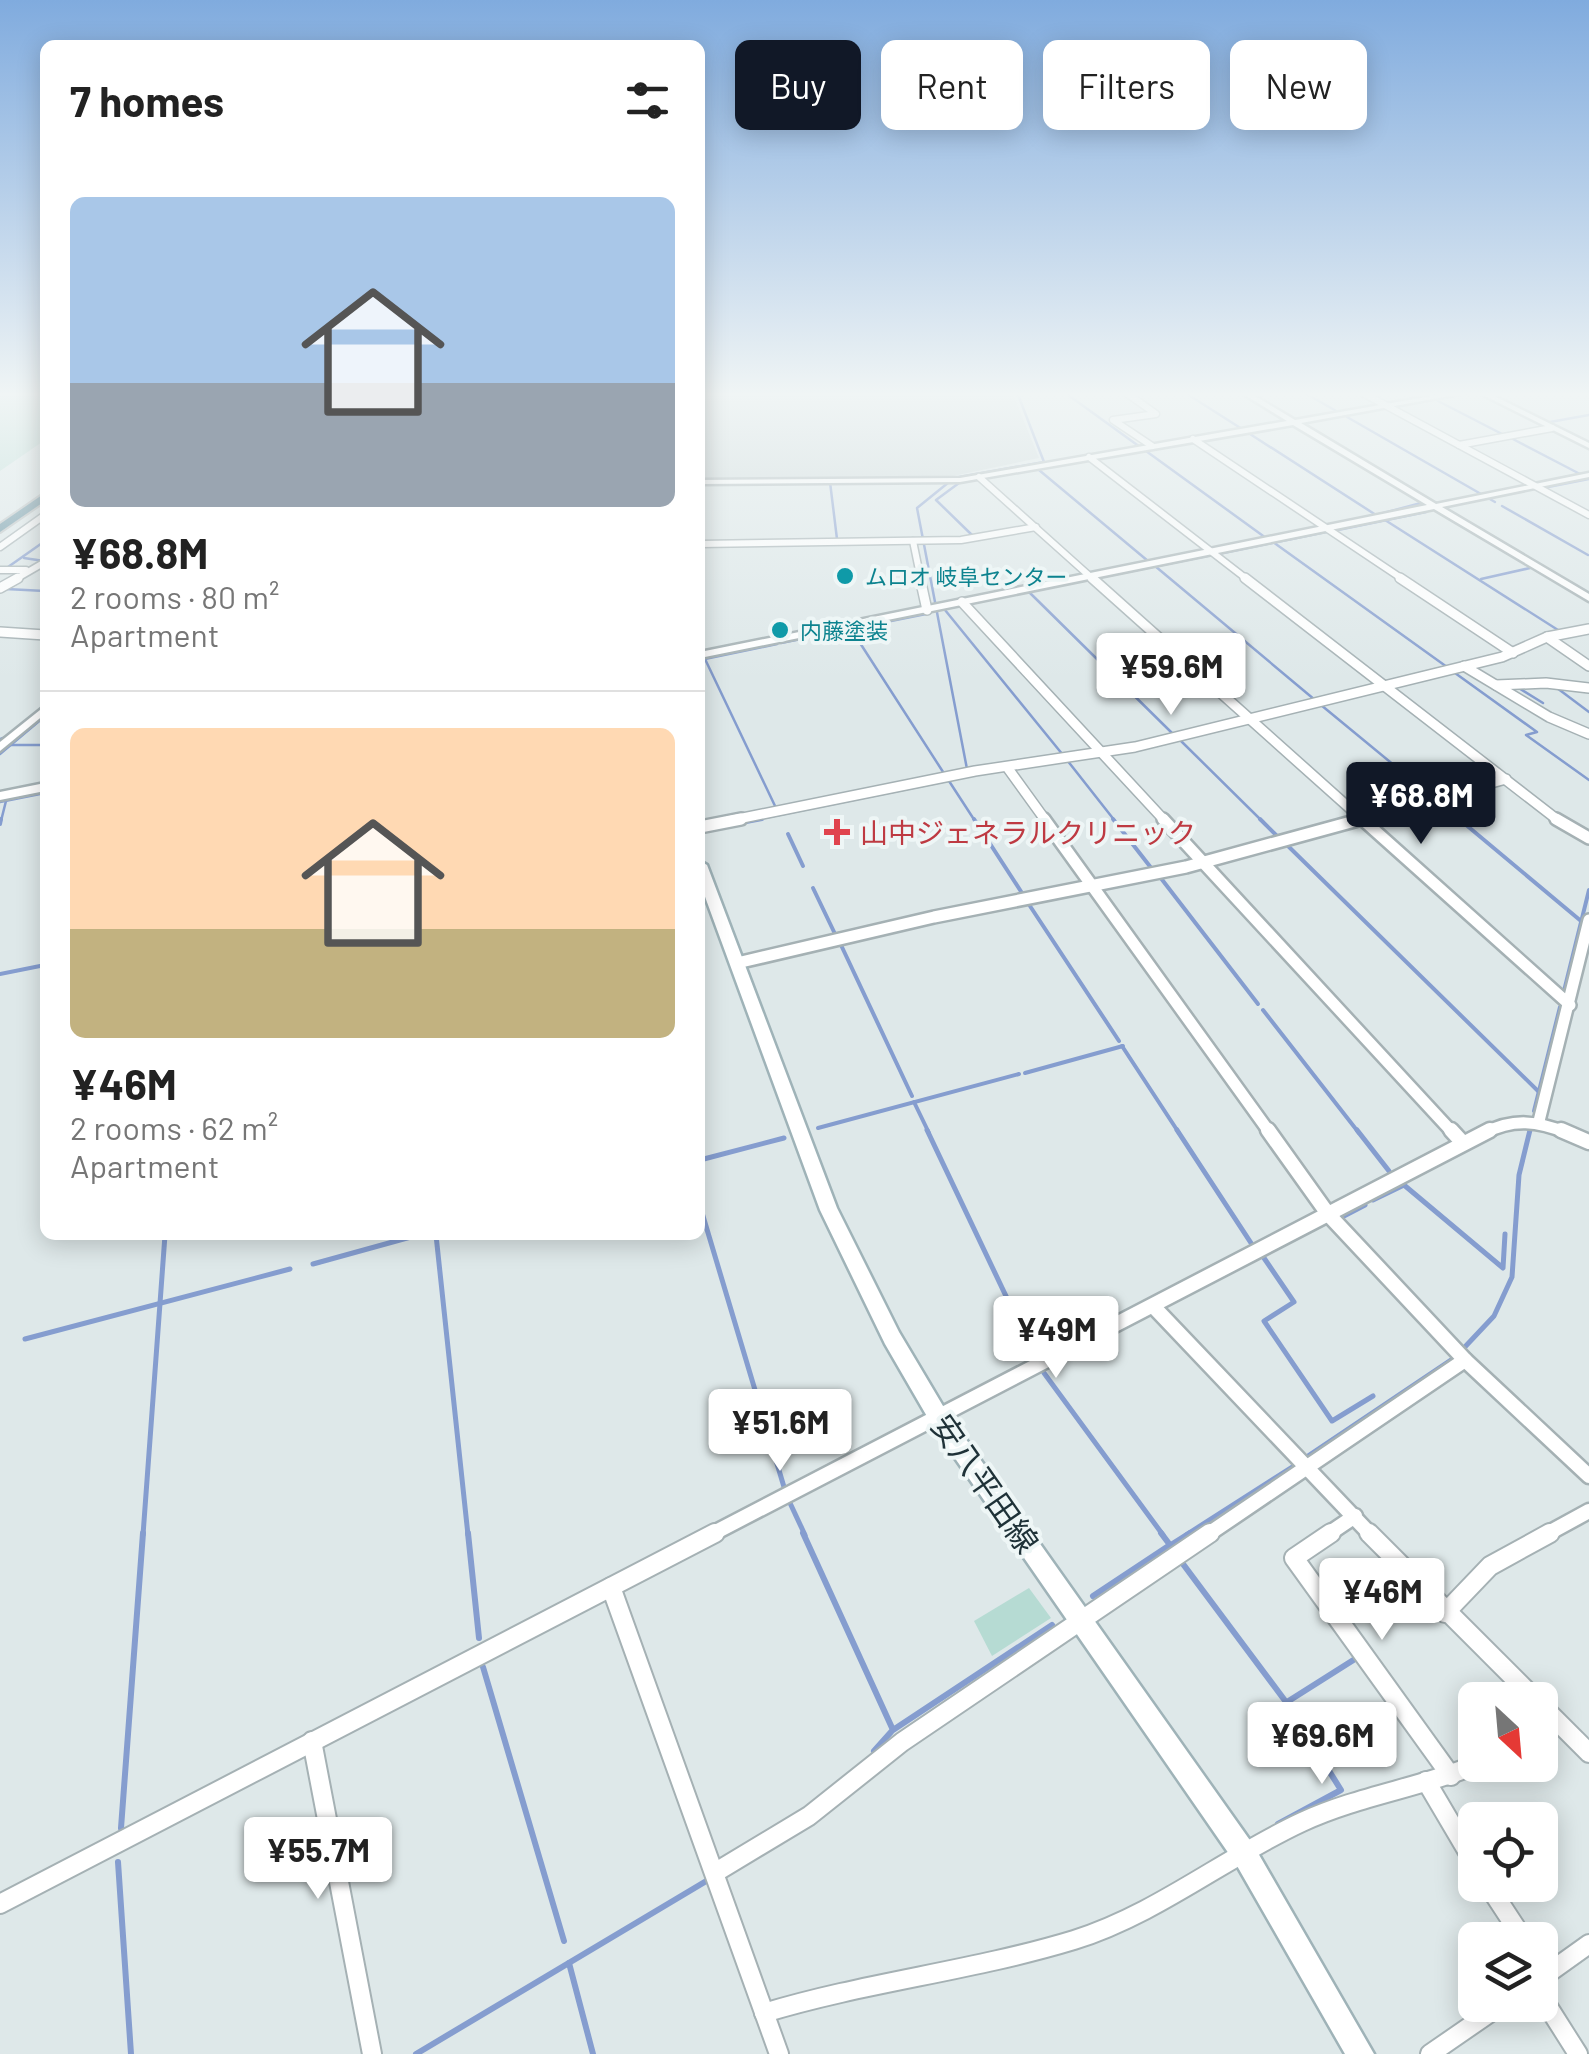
<!DOCTYPE html>
<html lang="en">
<head>
<meta charset="utf-8">
<style>
  :root { --surface:#fff; --page:#f6f6f6; --text:#222; --muted:#767676; --line:#e0e0e0; --accent:#111827 }
  body { margin:0; font-family:Barlow,"Noto Sans JP",sans-serif; background:var(--page); color:var(--text); height:100vh; display:flex; flex-direction:column; font-size:38px; white-space:nowrap }
  * { box-sizing:border-box; margin:0 }
  p { font-size:32px; color:var(--muted) }
  .icon { flex:none; width:55px; height:55px; fill:none; stroke:currentColor; stroke-width:2; stroke-linecap:round; stroke-linejoin:round }
  .map { position:relative; flex:1; overflow:hidden }
  .side { position:absolute; left:40px; top:40px; width:665px; height:1200px; display:flex; flex-direction:column; background:var(--surface); border-radius:15px; box-shadow:0 5px 25px #0003 }
  .side>* { flex:none }
  .top-card { position:absolute; left:735px; top:40px; width:702px; height:90px; display:flex; gap:20px }
  .needle { width:65px; rotate:154deg }
  .tools { position:absolute; left:1458px; top:1682px; display:grid; gap:20px }
  .tools a { display:grid; place-items:center; width:100px; height:100px; border-radius:15px; background:var(--surface); box-shadow:0 5px 25px #0003; font-size:50px }
  .price { position:absolute; translate:-50% -85px; padding:0 22px; border-radius:10px; background:#fff; color:#222; font-size:32px; line-height:65px; filter:drop-shadow(0 2px 5px #0008) }
  .price::after { content:''; position:absolute; left:50%; top:60px; width:30px; height:22px; margin-left:-15px; background:inherit; clip-path:polygon(0 0,100% 0,50% 100%) }
  .price.selected { background:var(--accent); color:#fff }
  ul { padding:0; list-style:none }
  li { display:grid; align-content:center; gap:20px; height:530px; padding:0 30px }
  li+li { border-top:2px solid var(--line) }
  li span { display:grid; place-items:center; height:310px; border-radius:15px; color:#555 }
  li>.icon { margin-inline-start:auto }
  span .icon { width:180px; height:180px; fill:#fffc; stroke-width:1 }
  li b { font-size:42px }
  h2 { display:flex; justify-content:space-between; align-items:center; height:120px; padding:0 30px; font-size:42px }
  .tag { padding:0 35px; border-radius:15px; background:var(--surface); box-shadow:0 5px 25px #0003; font-size:35px; line-height:90px }
  .tag.selected { background:var(--accent); color:#fff }
  .map>svg:first-child { display:block }
  .built { fill:#ccd8d9 }
  .green { fill:#b6dbd3 }
  .lines { fill:none; stroke-linecap:round; stroke-linejoin:round }
  .stream-far3 { stroke:#859dcf; stroke-width:2.5 }
  .stream-far2 { stroke:#859dcf; stroke-width:4 }
  .stream-far1 { stroke:#859dcf; stroke-width:5 }
  .stream { stroke:#859dcf; stroke-width:6 }
  .minor-far4-casing { stroke:#a5b1b4; stroke-width:9 }
  .minor-far3-casing { stroke:#a5b1b4; stroke-width:12 }
  .minor-far2-casing { stroke:#a5b1b4; stroke-width:16 }
  .minor-far1-casing { stroke:#a5b1b4; stroke-width:19 }
  .minor-casing { stroke:#a5b1b4; stroke-width:22 }
  .tertiary-casing { stroke:#a5b1b4; stroke-width:5 }
  .secondary-casing { stroke:#9fb3b8; stroke-width:5 }
  .primary-casing { stroke:#bcc2c3; stroke-width:4 }
  .minor-far4 { stroke:#fff; stroke-width:6 }
  .minor-far3 { stroke:#fff; stroke-width:9 }
  .minor-far2 { stroke:#fff; stroke-width:11 }
  .minor-far1 { stroke:#fff; stroke-width:14 }
  .minor { stroke:#fff; stroke-width:18 }
  .tertiary { fill:#fff; fill-rule:evenodd }
  .secondary { fill:#fff; fill-rule:evenodd }
  .primary { fill:#628f9f; fill-rule:evenodd }
  .culture-dot { fill:#0f9aa8; stroke:#eef6f6; stroke-width:4 }
  .health-dot { fill:#e0444e; stroke:#eef6f6; stroke-width:4 }
  .labels { text-anchor:middle; dominant-baseline:central; stroke-width:8; stroke-linejoin:round; paint-order:stroke }
  .far-culture-label { font-size:22px; fill:#0d838f; stroke:#eef6f6; text-anchor:start }
  .health-label { font-size:28px; fill:#be3a42; stroke:#eef6f6; text-anchor:start }
  .near-street-label { font-size:32px; fill:#1f3238; stroke:#eef6f6 }
</style>
</head>
<body>
<div class="map">
<svg width="1589" height="2054" viewBox="0 0 1589 2054">
  <rect width="100%" height="100%" fill="#dee8e9"/>
  <!-- built -->
  <polygon class="built" points="700,392 1012,392 1039,458 948,477 700,479"/>
  <!-- green -->
  <g class="green">
    <polygon points="0,392 45,392 45,440 0,471"/>
    <polygon points="1029,1588 1051,1618 992,1656 974,1621"/>
  </g>
  <g class="lines">
    <!-- stream-far3 -->
    <g class="stream-far3">
      <polyline points="1064,392 1140,447"/>
      <polyline points="1184,392 1242,429"/>
      <polyline points="1303,392 1338,412"/>
      <polyline points="1438,401 1504,435"/>
      <polyline points="1347,417 1481,494"/>
      <polyline points="1550,422 1589,415"/>
      <polyline points="1250,434 1376,515 1421,503"/>
      <polyline points="1509,437 1580,474"/>
      <polyline points="1146,451 1266,538"/>
      <polyline points="1039,470 1148,561 1156,560"/>
      <polyline points="969,481 959,483 936,500 973,536"/>
      <polyline points="830,482 837,539"/>
      <polyline points="1543,488 1589,479"/>
      <polyline points="1488,498 1495,502"/>
      <polyline points="1502,506 1588,555"/>
      <polyline points="1385,520 1558,630"/>
      <polyline points="1333,531 1426,512"/>
      <polyline points="701,541 703,483"/>
      <polyline points="1273,542 1447,667"/>
      <polyline points="1218,554 1326,532"/>
      <polyline points="24,558 44,561"/>
      <polyline points="1155,566 1315,700"/>
      <polyline points="8,567 45,541"/>
      <polyline points="1097,578 1212,555"/>
      <polyline points="1481,579 1530,568"/>
      <polyline points="6,589 45,591"/>
      <polyline points="1029,592 1173,734"/>
      <polyline points="969,604 1089,579"/>
      <polyline points="945,610 1063,755"/>
      <polyline points="851,629 945,775"/>
      <polyline points="781,643 926,614"/>
      <polyline points="705,659 776,808"/>
      <polyline points="700,660 777,644"/>
      <polyline points="1455,673 1537,732 1526,735 1589,780"/>
      <polyline points="1517,687 1543,703"/>
      <polyline points="1557,688 1589,712"/>
      <polyline points="1321,705 1429,794"/>
      <polyline points="0,739 6,737"/>
      <polyline points="1179,739 1262,821"/>
      <polyline points="10,745 45,745"/>
      <polyline points="0,754 44,717"/>
      <polyline points="1067,760 1115,821"/>
      <polyline points="967,769 917,508 954,478 1044,462 1017,392"/>
      <polyline points="949,781 975,821"/>
      <polyline points="0,802 45,793"/>
      <polyline points="1439,802 1462,821"/>
      <polyline points="1,821 6,801"/>
      <polyline points="750,821 947,781"/>
    </g>
    <!-- stream-far2 -->
    <g class="stream-far2">
      <polyline points="974,819 1022,893"/>
      <polyline points="1113,819 1152,869"/>
      <polyline points="1260,819 1277,836"/>
      <polyline points="1459,819 1581,921"/>
      <polyline points="741,823 762,819"/>
      <polyline points="0,824 1,819"/>
      <polyline points="788,834 803,866"/>
      <polyline points="1288,846 1539,1092"/>
      <polyline points="1160,877 1258,1004"/>
      <polyline points="813,888 836,936"/>
      <polyline points="1028,903 1119,1041"/>
      <polyline points="841,945 912,1096"/>
      <polyline points="0,974 45,965"/>
      <polyline points="1563,995 1589,890"/>
      <polyline points="1263,1010 1359,1133"/>
      <polyline points="1122,1046 1179,1133"/>
      <polyline points="1025,1073 1123,1046"/>
      <polyline points="914,1102 929,1133"/>
      <polyline points="1534,1111 1560,1007"/>
      <polyline points="818,1128 1019,1074"/>
    </g>
    <!-- stream-far1 -->
    <g class="stream-far1">
      <polyline points="927,1130 1034,1355"/>
      <polyline points="1177,1130 1251,1243"/>
      <polyline points="1357,1130 1389,1171"/>
      <polyline points="700,1160 784,1138"/>
      <polyline points="1373,1200 1404,1185 1503,1268 1505,1234"/>
      <polyline points="700,1206 784,1487"/>
      <polyline points="1342,1222 1342,1217 1365,1205"/>
      <polyline points="436,1235 468,1535"/>
      <polyline points="1264,1258 1294,1302 1264,1321 1332,1421 1373,1396"/>
      <polyline points="313,1264 418,1235"/>
      <polyline points="25,1339 290,1269"/>
      <polyline points="1462,1350 1494,1316 1512,1277 1519,1175 1530,1130"/>
      <polyline points="1044,1373 1163,1535"/>
      <polyline points="1308,1456 1454,1358"/>
      <polyline points="790,1503 805,1535"/>
      <polyline points="143,1535 165,1235"/>
      <polyline points="1186,1535 1297,1464"/>
    </g>
    <!-- stream -->
    <g class="stream">
      <polyline points="468,1533 479,1638"/>
      <polyline points="803,1533 893,1730 1052,1625"/>
      <polyline points="1171,1545 1190,1533"/>
      <polyline points="1183,1564 1286,1702 1341,1790 1278,1824"/>
      <polyline points="1093,1596 1170,1545 1161,1533"/>
      <polyline points="483,1667 564,1941"/>
      <polyline points="1287,1702 1355,1659"/>
      <polyline points="874,1751 891,1732"/>
      <polyline points="121,1828 143,1533"/>
      <polyline points="118,1862 131,2054"/>
      <polyline points="569,1963 593,2054"/>
      <polyline points="416,2054 708,1880"/>
    </g>
    <defs>
      <g id="minor-far4">
        <polyline points="1125,392 1156,414 1113,420 1152,446"/>
        <polyline points="1361,392 1589,515"/>
        <polyline points="1193,439 1404,580"/>
        <polyline points="1459,445 1552,428"/>
        <polyline points="1089,457 1248,580"/>
        <polyline points="979,477 1094,580"/>
        <polyline points="913,541 921,580"/>
        <polyline points="700,544 961,540 1036,527"/>
        <polyline points="0,547 45,515"/>
        <polyline points="0,570 26,570"/>
        <polyline points="14,580 45,562"/>
      </g>
      <g id="minor-far3">
        <polyline points="920,578 927,610"/>
        <polyline points="1092,578 1364,821"/>
        <polyline points="1245,578 1559,821"/>
        <polyline points="1400,578 1513,653"/>
        <polyline points="0,588 18,578"/>
        <polyline points="962,602 1165,821"/>
        <polyline points="0,632 45,635"/>
        <polyline points="1547,637 1589,666"/>
        <polyline points="1464,666 1549,717 1589,734"/>
        <polyline points="1496,685 1546,683 1589,688"/>
        <polyline points="1007,767 1046,821"/>
        <polyline points="728,821 975,771 1135,747 1502,657 1547,637 1589,629"/>
        <polyline points="1352,821 1506,779"/>
      </g>
      <g id="minor-far2">
        <polyline points="1044,819 1270,1133"/>
        <polyline points="1163,819 1453,1133"/>
        <polyline points="1362,819 1570,1005"/>
        <polyline points="1556,819 1589,838"/>
        <polyline points="700,827 741,819"/>
        <polyline points="737,963 934,917 1186,867 1362,819"/>
        <polyline points="1539,1121 1589,920"/>
        <path d="M 1485,1133 C 1513,1118 1538,1121 1567,1133"/>
      </g>
      <g id="minor-far1">
        <polyline points="1268,1130 1328,1214 1465,1360 1589,1476"/>
        <polyline points="1451,1130 1463,1143"/>
        <polyline points="1561,1130 1589,1142"/>
        <polyline points="1153,1306 1371,1535"/>
        <polyline points="710,1535 1490,1130"/>
        <polyline points="1207,1535 1465,1360"/>
        <polyline points="1327,1535 1355,1516"/>
        <polyline points="1545,1535 1589,1511"/>
      </g>
      <g id="minor">
        <polyline points="1331,1533 1294,1558 1451,1776"/>
        <polyline points="1369,1533 1536,1700"/>
        <polyline points="611,1587 779,2054"/>
        <polyline points="1445,1613 1490,1566 1550,1533"/>
        <polyline points="1540,1704 1589,1753"/>
        <polyline points="312,1741 372,2054"/>
        <polyline points="1426,1781 1475,1864"/>
        <polyline points="716,1872 809,1816 902,1742 1210,1533"/>
        <polyline points="1488,1885 1524,1940"/>
        <polyline points="0,1904 715,1533"/>
        <polyline points="1540,1979 1589,1944"/>
        <polyline points="1540,1994 1578,2054"/>
        <path d="M 764,2013 C 866,1982 972,1971 1074,1940 C 1157,1914 1224,1858 1302,1822 C 1358,1796 1419,1788 1475,1765"/>
        <polyline points="1430,2054 1501,2005"/>
      </g>
      <g id="tertiary">
        <polygon points="1240,392 1248,392 1295,420 1454,392 1471,392 1301,423 1436,504 1589,473 1589,477 1442,507 1589,594 1589,601 1434,509 700,658 700,652 1427,505 1293,425 960,482 700,484 700,480 960,478 1287,421"/>
        <polygon points="1477,392 1486,392 1589,443 1589,448"/>
        <polygon points="45,706 45,714 0,751 0,742"/>
        <polygon points="45,783 45,791 0,800 0,792"/>
      </g>
      <polygon id="secondary" points="700,861 707,865 837,1208 899,1332 946,1411 1254,1846 1374,2054 1345,2054 1236,1864 932,1425 885,1344 820,1210 700,883"/>
      <polygon id="primary" points="45,493 45,501 0,532 0,524"/>
    </defs>
    <!-- minor-far4 casing -->
    <use href="#minor-far4" class="minor-far4-casing"/>
    <!-- minor-far3 casing -->
    <use href="#minor-far3" class="minor-far3-casing"/>
    <!-- minor-far2 casing -->
    <use href="#minor-far2" class="minor-far2-casing"/>
    <!-- minor-far1 casing -->
    <use href="#minor-far1" class="minor-far1-casing"/>
    <!-- minor casing -->
    <use href="#minor" class="minor-casing"/>
    <!-- tertiary casing -->
    <use href="#tertiary" class="tertiary-casing"/>
    <!-- secondary casing -->
    <use href="#secondary" class="secondary-casing"/>
    <!-- primary casing -->
    <use href="#primary" class="primary-casing"/>
    <!-- minor-far4 -->
    <use href="#minor-far4" class="minor-far4"/>
    <!-- minor-far3 -->
    <use href="#minor-far3" class="minor-far3"/>
    <!-- minor-far2 -->
    <use href="#minor-far2" class="minor-far2"/>
    <!-- minor-far1 -->
    <use href="#minor-far1" class="minor-far1"/>
    <!-- minor -->
    <use href="#minor" class="minor"/>
    <!-- tertiary -->
    <use href="#tertiary" class="tertiary"/>
    <!-- secondary -->
    <use href="#secondary" class="secondary"/>
    <!-- primary -->
    <use href="#primary" class="primary"/>
  </g>
  <!-- sky -->
  <linearGradient id="sky" x2="0" y2="1"><stop stop-color="#80abde"/><stop offset="0.58" stop-color="#f0f5f5"/><stop offset="1" stop-color="#f0f5f5" stop-opacity="0"/></linearGradient>
  <rect width="1589" height="680" fill="url(#sky)"/>
  <!-- markers -->
  <g class="culture-dot">
    <circle cx="845" cy="576" r="10"/>
    <circle cx="780" cy="630" r="10"/>
  </g>
  <path class="health-dot" d="M832 817h10v10h10v10h-10v10h-10v-10h-10v-10h10z"/>
  <g class="labels">
    <!-- far-culture labels -->
    <g class="far-culture-label">
      <text x="865" y="576">ムロオ 岐阜センター</text>
      <text x="800" y="630">内藤塗装</text>
    </g>
    <!-- health labels -->
    <g class="health-label">
      <text x="860" y="832">山中ジェネラルクリニック</text>
    </g>
    <!-- near-street labels -->
    <g class="near-street-label">
      <text transform="translate(986 1483) rotate(55)">安八平田線</text>
    </g>
  </g>
</svg>
<div class="tools">
<a><svg class="needle" viewBox="-14 -14 28 28"><path d="M0-13l5 13h-10z" fill="#e53935"/><path d="M0 13l5-13h-10z" fill="#767676"/></svg></a>
<a><svg class="icon" aria-label="locate" viewBox="0 0 24 24"><circle cx="12" cy="12" r="6"/><path d="M12 2v4M12 18v4M2 12h4M18 12h4"/></svg></a>
<a><svg class="icon" aria-label="layers" viewBox="0 0 24 24"><path d="M12 4l9 5-9 5-9-5zM3 14l9 5 9-5"/></svg></a>
</div>
<b class="price" style="left:1171px;top:718px">¥59.6M</b>
<b class="price selected" style="left:1421px;top:847px">¥68.8M</b>
<b class="price" style="left:1056px;top:1381px">¥49M</b>
<b class="price" style="left:780px;top:1474px">¥51.6M</b>
<b class="price" style="left:1382px;top:1643px">¥46M</b>
<b class="price" style="left:1322px;top:1787px">¥69.6M</b>
<b class="price" style="left:318px;top:1902px">¥55.7M</b>
<div class="top-card">
<a class="tag selected">Buy</a>
<a class="tag">Rent</a>
<a class="tag">Filters</a>
<a class="tag">New</a>
</div>
<section class="side">
<h2>7 homes<svg class="icon" aria-label="filters" viewBox="0 0 24 24"><path d="M4 7h16M4 17h16"/><circle cx="9" cy="7" r="2"/><circle cx="15" cy="17" r="2"/></svg></h2>
<ul>
<li><span style="background:linear-gradient(#a9c7e8 60%,#9aa5b1 0)"><svg class="icon" aria-label="home" viewBox="0 0 24 24"><path d="M3 11l9-7 9 7M6 9v11h12V9"/></svg></span><div><b>¥68.8M</b><p>2 rooms · 80 m²</p><p>Apartment</p></div></li>
<li><span style="background:linear-gradient(#ffd9b3 65%,#c2b280 0)"><svg class="icon" aria-label="home" viewBox="0 0 24 24"><path d="M3 11l9-7 9 7M6 9v11h12V9"/></svg></span><div><b>¥46M</b><p>2 rooms · 62 m²</p><p>Apartment</p></div></li>
</ul>
</section>
</div>
</body>
</html>
